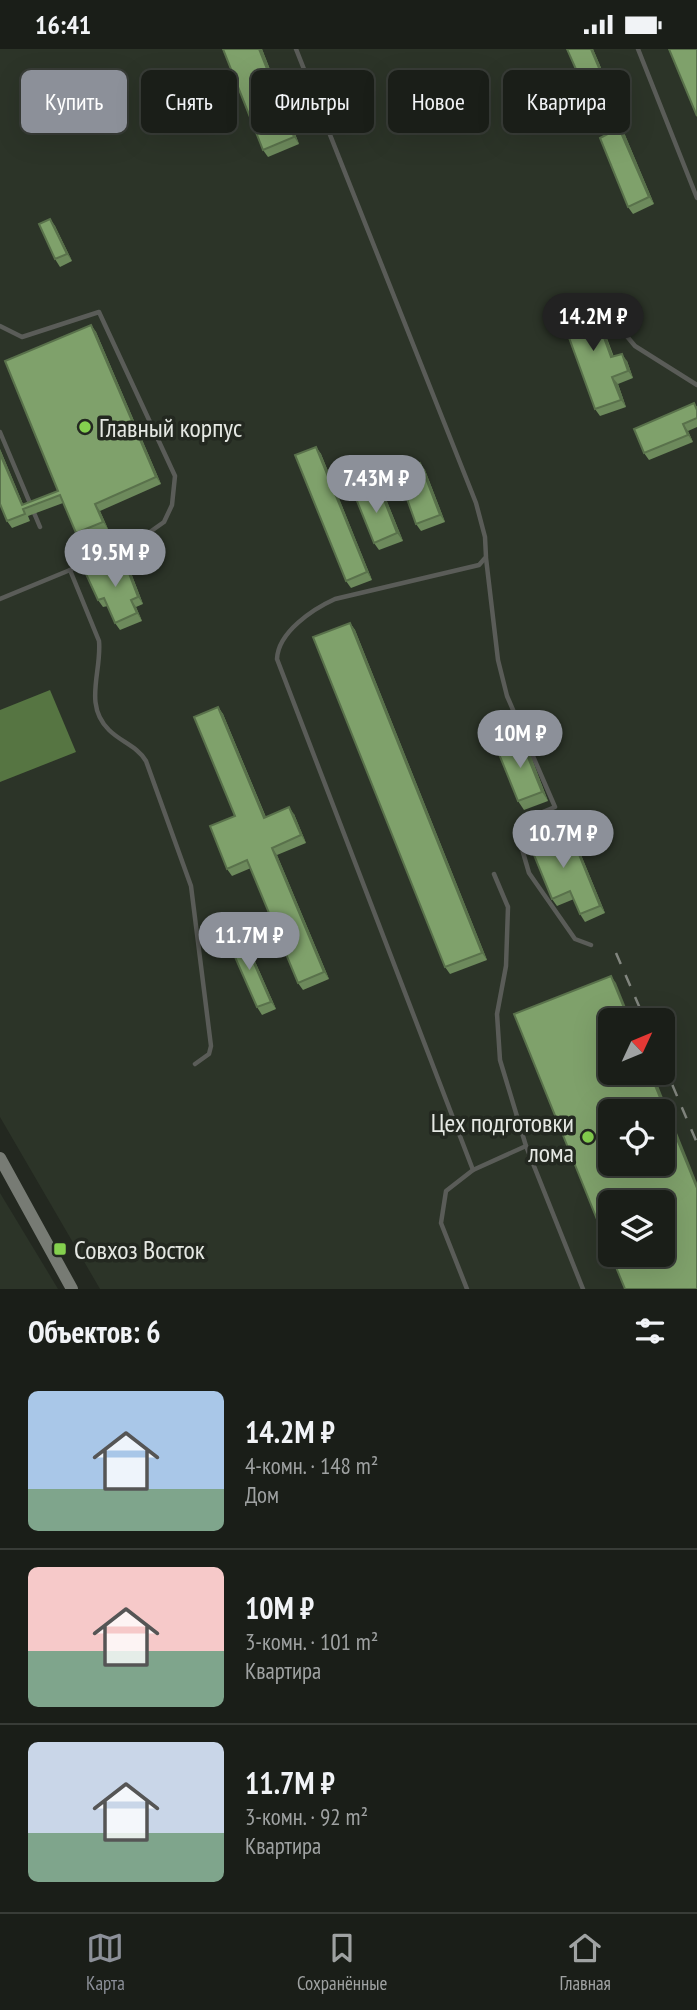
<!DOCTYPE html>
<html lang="ru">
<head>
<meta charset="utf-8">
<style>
  :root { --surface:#1a1e18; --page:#272b25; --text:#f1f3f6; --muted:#9fa2a2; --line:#383c37; --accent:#8c9099 }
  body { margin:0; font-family:"PT Sans Narrow",sans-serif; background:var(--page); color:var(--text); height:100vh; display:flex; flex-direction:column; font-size:26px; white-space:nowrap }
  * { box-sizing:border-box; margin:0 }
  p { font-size:23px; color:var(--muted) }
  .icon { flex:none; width:38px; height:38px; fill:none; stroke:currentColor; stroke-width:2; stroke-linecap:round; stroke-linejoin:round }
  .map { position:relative; height:1240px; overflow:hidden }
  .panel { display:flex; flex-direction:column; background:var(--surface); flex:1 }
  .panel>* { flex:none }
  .banner { position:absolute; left:21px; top:21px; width:656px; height:63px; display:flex; gap:14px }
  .needle { width:46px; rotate:46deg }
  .buttons { position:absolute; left:598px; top:959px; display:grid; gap:14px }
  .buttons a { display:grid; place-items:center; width:77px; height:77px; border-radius:10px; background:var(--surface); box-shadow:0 7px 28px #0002,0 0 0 2px var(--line); font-size:35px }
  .price { position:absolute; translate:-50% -60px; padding:0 16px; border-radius:24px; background:var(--accent); color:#fff; font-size:23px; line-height:46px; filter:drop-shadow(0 2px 4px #0008) }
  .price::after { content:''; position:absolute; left:50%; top:42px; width:21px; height:16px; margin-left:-10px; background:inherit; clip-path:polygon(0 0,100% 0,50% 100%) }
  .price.on { background:#222; color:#fff }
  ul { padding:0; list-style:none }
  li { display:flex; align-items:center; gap:21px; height:175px; padding:0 28px }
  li+li { border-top:2px solid var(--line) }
  li span { display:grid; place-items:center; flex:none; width:196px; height:140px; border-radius:10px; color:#555 }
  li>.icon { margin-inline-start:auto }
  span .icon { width:84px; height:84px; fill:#fffc; stroke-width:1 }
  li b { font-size:30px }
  h2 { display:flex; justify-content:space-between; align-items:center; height:84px; padding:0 28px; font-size:30px }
  .chip { padding:0 24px; border-radius:10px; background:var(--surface); box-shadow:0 7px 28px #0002,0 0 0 2px var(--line); font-size:24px; line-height:63px }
  .chip.on { background:var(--accent); color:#fff }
  .status { display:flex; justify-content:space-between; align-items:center; height:49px; padding:0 35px; background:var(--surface); direction:ltr }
  .status svg { height:19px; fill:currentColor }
  .tab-bar { display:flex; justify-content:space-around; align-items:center; height:98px; border-top:2px solid var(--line); background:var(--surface); font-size:19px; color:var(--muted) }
  .tab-bar a { display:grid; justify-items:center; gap:4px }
  .tab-bar .on { color:var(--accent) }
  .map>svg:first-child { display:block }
  .built { fill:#2c3428; fill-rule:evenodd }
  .water { fill:#567542 }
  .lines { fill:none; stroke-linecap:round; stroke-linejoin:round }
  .lane { stroke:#5a5c58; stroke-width:4.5 }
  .secondary { stroke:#777b74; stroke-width:12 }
  .rail { stroke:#82867f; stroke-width:2.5; stroke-dasharray:12 12; stroke-linecap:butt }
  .wall { fill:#6d8a5c }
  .shaded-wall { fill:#59714b }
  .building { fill:#7fa16b; stroke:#59714b; stroke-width:2; fill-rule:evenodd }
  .poi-dot { fill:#84d04e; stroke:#232820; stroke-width:2.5 }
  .labels { text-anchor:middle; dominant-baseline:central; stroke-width:7; stroke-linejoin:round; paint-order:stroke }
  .poi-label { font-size:26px; fill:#e5e8e3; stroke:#232820; text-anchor:start }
</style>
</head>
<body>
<div class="status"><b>16:41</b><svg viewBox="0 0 49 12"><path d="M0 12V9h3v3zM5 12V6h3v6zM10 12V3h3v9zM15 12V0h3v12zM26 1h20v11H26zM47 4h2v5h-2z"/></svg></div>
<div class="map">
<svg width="697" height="1240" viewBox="0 0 697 1240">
  <rect width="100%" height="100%" fill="#232820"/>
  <!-- built -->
  <g class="built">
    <path d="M 0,0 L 697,0 L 697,1240 L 100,1240 L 0,1068 ZM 611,971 L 663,971 L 663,1024 L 611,1024 ZM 611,1062 L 663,1062 L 663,1115 L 611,1115 ZM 611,1153 L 663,1153 L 663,1206 L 611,1206 Z"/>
    <polygon points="0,1144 49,1225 58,1240 0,1240"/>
  </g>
  <!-- water -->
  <polygon class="water" points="50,641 76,703 0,733 0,661"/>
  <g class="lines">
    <!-- lane -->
    <g class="lane">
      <path d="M 296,0 L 476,454 L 485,488 L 486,508 L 479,516 L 335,550 C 313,560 278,583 277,610 L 473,1121"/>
      <polyline points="638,0 697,149"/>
      <polyline points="551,261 579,247 595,249 635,297 697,336"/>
      <path d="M 0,277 L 22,288 L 99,263 L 175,427 L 172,456 L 164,473 L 147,485 L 70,521 L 99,592 C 102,622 83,656 109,681 C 121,693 137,697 146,712 L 191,837 L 211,997 L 209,1005 L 195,1015"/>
      <polyline points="0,383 40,478"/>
      <polyline points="486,509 498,611 507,647 555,758 523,771 520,793 529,824 575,890 591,896"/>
      <polyline points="0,550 70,521"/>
      <polyline points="526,1097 583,1240"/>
      <polyline points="467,1240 441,1174 446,1142 473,1121 526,1097 500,1011 497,965 506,917 508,858 494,825"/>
    </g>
    <!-- secondary -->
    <polyline class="secondary" points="0,1109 72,1240"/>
    <!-- rail -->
    <g class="rail">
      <polyline points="616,904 645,971"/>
      <polyline points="663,1014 697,1094"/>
    </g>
  </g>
  <!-- wall -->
  <g class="wall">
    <polygon points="262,0 299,95 268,108 263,101"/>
    <polygon points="567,0 593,0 618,59 599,68 594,61"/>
    <polygon points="619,79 625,86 654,155 633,165 628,158"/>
    <polygon points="50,170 55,177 72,212 60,218 55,210"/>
    <polygon points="590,250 595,257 614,308 627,312 633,329 618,335 626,358 600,367 595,360"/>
    <polygon points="91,276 96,283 161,435 100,462 108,480 81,491 76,484 63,454 28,467 30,472 12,479 7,472 0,400 23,455 58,442"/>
    <polygon points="694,354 697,358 697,378 688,382 693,393 649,411 644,404"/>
    <polygon points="316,398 321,405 372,531 351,539 346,532"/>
    <polygon points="420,414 425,421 445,473 421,482 416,475"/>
    <polygon points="384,445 403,492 379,501 374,494"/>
    <polygon points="123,509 128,516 143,555 136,558 142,572 120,581 115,574 108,557 103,558 98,551"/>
    <polygon points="350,574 355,581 487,911 450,925 445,918"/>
    <polygon points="218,658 223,665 266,768 294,765 306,794 277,806 329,930 303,941 298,934 251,819 232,827 227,820 235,767"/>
    <polygon points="528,700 548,752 524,761 518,752"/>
    <polygon points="549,784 556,801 579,801 605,864 585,873 580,865 574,850 557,857 552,850"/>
    <polygon points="242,887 247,894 276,960 262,966 257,958"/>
  </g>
  <!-- shaded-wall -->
  <g class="shaded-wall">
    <polygon points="259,0 262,0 299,95 294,88"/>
    <polygon points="591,0 593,0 618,59 613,52"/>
    <polygon points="619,79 625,86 654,155 649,148"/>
    <polygon points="50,170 55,177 72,212 67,205"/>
    <polygon points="590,250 595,257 616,315 611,308"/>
    <polygon points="91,276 96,283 161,435 156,428"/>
    <polygon points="622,305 627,312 633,329 628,322"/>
    <polygon points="612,328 618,335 626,358 621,351"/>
    <polygon points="683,375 688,382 693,393 688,386"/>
    <polygon points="316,398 321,405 372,531 367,523"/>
    <polygon points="0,400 25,460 22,456 0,405"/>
    <polygon points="420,414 425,421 445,473 440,466"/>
    <polygon points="379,438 384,445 403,492 397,484"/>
    <polygon points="95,455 100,462 108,480 103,473"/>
    <polygon points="123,509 128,516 143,555 138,548"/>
    <polygon points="131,551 136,558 142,572 137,564"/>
    <polygon points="350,574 355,581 487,911 482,904"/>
    <polygon points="218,658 223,665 269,776 264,769"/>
    <polygon points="521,691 528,700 548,752 542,743"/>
    <polygon points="289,758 294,765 306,794 301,786"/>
    <polygon points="544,777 549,784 559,809 554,801"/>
    <polygon points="574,793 579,801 605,864 600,857"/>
    <polygon points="272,799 277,806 329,930 324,923"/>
    <polygon points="242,887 247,894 276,960 271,953"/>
    <polygon points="611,927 616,934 631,971 629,971"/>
    <polygon points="650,1024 653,1024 697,1134 697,1139"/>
  </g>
  <!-- building -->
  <g class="building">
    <polygon points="223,0 259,0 294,88 263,101"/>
    <polygon points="567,0 591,0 613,52 594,61"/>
    <polygon points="669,0 697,0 697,67"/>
    <polygon points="619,79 649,148 628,158 600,89"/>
    <polygon points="50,170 67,205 55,210 39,175"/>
    <polygon points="590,250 611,308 622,305 628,322 612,328 621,351 595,360 559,261"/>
    <polygon points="91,276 156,428 95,455 103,473 76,484 60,446 23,460 25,465 7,472 0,455 0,405 22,456 58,442 5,312"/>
    <polygon points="694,354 697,361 697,369 683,375 688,386 644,404 634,380"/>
    <polygon points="316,398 367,523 346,532 295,406"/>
    <polygon points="420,414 440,466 416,475 397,422"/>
    <polygon points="379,438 397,484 374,494 355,447"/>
    <polygon points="123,509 138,548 131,551 137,564 115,574 104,549 98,551 86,525"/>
    <polygon points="350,574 482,904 445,918 313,588"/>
    <polygon points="218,658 264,769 289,758 301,786 272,799 324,923 298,934 247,811 227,820 210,777 235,767 194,668"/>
    <polygon points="521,691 542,743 518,752 497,700"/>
    <polygon points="544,777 554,801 574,793 600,857 580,865 570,842 552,850 525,784"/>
    <polygon points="242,887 271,953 257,958 228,892"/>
    <path d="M 611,927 L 629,971 L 611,971 L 611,1024 L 650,1024 L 697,1139 L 697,1240 L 625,1240 L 611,1206 L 663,1206 L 663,1153 L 611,1153 L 611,1205 L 514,965 ZM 611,1062 L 663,1062 L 663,1115 L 611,1115 Z"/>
  </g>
  <!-- markers -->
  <g class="poi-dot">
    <circle cx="85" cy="378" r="7"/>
    <circle cx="588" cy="1088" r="7"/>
    <rect x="53" y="1193" width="14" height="14" rx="3.5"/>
  </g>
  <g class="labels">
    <!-- poi labels -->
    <g class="poi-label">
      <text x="99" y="378">Главный корпус</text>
      <text x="574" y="1073" text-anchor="end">Цех подготовки<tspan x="574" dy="30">лома</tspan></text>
      <text x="74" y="1200">Совхоз Восток</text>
    </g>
  </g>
</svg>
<div class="buttons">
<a><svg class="needle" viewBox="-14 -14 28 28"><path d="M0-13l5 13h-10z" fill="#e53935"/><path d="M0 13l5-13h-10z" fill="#9fa2a2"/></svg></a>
<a><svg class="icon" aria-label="locate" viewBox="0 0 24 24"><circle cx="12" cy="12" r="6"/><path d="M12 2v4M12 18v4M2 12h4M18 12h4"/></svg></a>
<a><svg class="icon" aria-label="layers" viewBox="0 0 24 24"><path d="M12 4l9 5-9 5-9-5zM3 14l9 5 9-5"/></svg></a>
</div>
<b class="price on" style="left:593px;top:304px">14.2M ₽</b>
<b class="price" style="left:376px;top:466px">7.43M ₽</b>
<b class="price" style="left:115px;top:540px">19.5M ₽</b>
<b class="price" style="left:520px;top:721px">10M ₽</b>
<b class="price" style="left:563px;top:821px">10.7M ₽</b>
<b class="price" style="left:249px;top:923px">11.7M ₽</b>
<div class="banner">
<a class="chip on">Купить</a>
<a class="chip">Снять</a>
<a class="chip">Фильтры</a>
<a class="chip">Новое</a>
<a class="chip">Квартира</a>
</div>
</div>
<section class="panel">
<h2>Объектов: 6<svg class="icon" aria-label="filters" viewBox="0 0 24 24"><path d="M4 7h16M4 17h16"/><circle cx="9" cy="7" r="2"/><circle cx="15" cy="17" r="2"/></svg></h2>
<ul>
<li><span style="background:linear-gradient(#a9c7e8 70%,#7fa58c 0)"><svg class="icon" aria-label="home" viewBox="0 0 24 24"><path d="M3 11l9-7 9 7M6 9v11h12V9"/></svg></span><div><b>14.2M ₽</b><p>4-комн. · 148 m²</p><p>Дом</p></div></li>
<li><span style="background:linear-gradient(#f6c9c9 60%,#7fa58c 0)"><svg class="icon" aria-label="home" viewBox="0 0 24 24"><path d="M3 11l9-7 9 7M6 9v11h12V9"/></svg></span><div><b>10M ₽</b><p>3-комн. · 101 m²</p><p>Квартира</p></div></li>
<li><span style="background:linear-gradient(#c9d6e8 65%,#7fa58c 0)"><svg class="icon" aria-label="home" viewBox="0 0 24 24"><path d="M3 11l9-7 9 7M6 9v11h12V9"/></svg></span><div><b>11.7M ₽</b><p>3-комн. · 92 m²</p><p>Квартира</p></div></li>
</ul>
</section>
<nav class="tab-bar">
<a class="on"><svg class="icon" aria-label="map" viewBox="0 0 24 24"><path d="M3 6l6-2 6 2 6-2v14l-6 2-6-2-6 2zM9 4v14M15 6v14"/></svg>Карта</a>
<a><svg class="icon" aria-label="saved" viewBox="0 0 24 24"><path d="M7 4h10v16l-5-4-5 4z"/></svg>Сохранённые</a>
<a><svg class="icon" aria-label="home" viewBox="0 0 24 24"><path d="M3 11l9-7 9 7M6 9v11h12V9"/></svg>Главная</a>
</nav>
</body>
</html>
